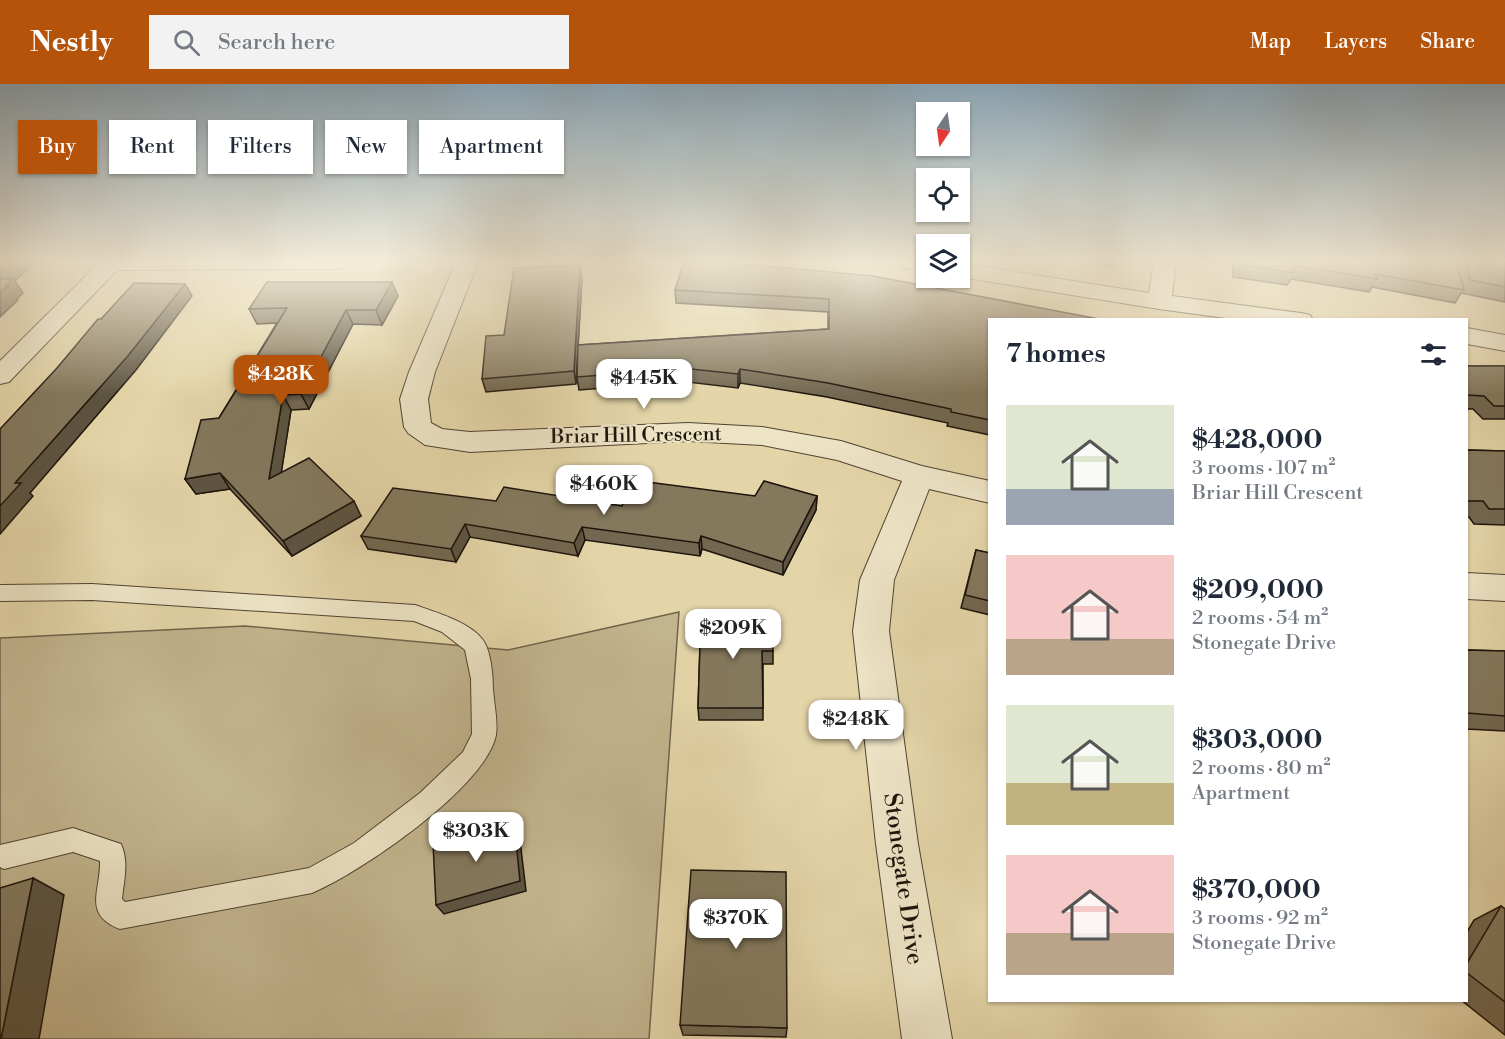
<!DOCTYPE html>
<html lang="en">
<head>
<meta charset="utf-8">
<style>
  :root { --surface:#fff; --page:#f2f2f3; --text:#1f2937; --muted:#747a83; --accent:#b45309 }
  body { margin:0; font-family:"Libre Bodoni",serif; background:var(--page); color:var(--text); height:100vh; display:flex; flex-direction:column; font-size:22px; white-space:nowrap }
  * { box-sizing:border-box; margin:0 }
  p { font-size:20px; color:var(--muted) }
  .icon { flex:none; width:33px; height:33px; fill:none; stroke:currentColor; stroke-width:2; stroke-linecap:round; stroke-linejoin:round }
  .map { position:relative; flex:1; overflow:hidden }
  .panel { position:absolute; left:988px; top:234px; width:480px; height:684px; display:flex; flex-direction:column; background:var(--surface); border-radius:0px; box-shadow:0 2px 4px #0004 }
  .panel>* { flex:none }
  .banner { position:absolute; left:18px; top:36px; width:570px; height:54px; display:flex; gap:12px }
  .needle { width:39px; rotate:193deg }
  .tools { position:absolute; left:916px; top:18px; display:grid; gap:12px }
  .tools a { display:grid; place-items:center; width:54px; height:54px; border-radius:0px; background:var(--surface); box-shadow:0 2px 4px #0004; font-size:30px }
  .price { position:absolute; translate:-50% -51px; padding:0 14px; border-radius:12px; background:#fff; color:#222; font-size:20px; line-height:39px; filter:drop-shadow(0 2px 3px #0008) }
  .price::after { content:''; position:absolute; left:50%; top:36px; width:18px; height:14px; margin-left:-9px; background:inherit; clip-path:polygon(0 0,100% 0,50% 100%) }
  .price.selected { background:var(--accent); color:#fff }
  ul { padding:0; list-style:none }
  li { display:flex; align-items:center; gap:18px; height:150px; padding:0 18px }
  li span { display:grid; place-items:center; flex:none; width:168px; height:120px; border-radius:0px; color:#555 }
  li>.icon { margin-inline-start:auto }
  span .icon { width:72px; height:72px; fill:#fffc; stroke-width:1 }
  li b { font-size:26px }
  h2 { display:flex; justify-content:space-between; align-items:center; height:72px; padding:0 18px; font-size:26px }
  .tag { padding:0 21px; border-radius:0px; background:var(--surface); box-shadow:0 2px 4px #0004; font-size:21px; line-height:54px }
  .tag.selected { background:var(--accent); color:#fff }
  header { display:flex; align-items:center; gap:36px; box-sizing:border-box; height:84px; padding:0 30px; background:var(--accent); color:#fff }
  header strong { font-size:28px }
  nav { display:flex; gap:33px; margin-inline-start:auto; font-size:21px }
  .search { width:420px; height:54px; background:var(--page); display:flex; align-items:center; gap:15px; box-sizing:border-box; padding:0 21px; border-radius:0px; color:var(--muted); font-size:22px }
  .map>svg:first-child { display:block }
  .green { fill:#c2b48d; stroke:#70644c; stroke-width:1.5 }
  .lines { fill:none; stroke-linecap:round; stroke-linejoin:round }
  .service-casing { stroke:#4f4432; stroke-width:2 }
  .minor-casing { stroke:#4f4432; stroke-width:2 }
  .service { fill:#ede4c6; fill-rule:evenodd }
  .minor { fill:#ede4c6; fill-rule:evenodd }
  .wall { fill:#726750; stroke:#1d140b; stroke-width:1.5 }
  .shaded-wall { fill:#5c5441; stroke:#1d140b; stroke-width:1.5 }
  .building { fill:#84785d; stroke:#1d140b; stroke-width:1.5 }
  .labels { text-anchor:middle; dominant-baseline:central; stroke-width:4.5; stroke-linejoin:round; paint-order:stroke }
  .street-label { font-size:20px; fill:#1d140b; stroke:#ede4c6 }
  .near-street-label { font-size:24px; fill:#1d140b; stroke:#ede4c6 }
</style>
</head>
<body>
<header>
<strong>Nestly</strong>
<div class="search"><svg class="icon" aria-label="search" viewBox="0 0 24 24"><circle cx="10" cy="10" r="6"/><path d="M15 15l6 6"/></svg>Search here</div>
<nav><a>Map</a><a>Layers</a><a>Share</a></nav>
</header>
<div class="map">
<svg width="1505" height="955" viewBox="0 0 1505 955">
  <rect width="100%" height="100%" fill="#e4d5a8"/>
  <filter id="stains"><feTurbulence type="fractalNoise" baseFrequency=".00333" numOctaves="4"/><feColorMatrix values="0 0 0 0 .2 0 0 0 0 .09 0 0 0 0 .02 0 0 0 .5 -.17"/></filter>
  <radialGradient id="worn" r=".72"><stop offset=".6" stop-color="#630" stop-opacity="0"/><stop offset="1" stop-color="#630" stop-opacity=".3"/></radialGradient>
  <!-- green -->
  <polygon class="green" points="679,528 649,955 0,955 0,554 245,542 508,566"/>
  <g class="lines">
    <defs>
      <path id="service" d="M 92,500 L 415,521 C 435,528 470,538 483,556 C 491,567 493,592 493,605 C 494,619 498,637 496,651 C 486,703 360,789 312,809 L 120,845 C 82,830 101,807 100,777 L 73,768 L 4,785 L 0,783 L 0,761 L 73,744 L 121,760 C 129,778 124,796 122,815 L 125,818 L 309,784 L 354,759 L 420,709 L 463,668 L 472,650 L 471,595 L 465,566 L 442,548 L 414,537 L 92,516 L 0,517 L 0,501 Z"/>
      <g id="minor">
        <polygon points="100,178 349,178 346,183 338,185 117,186 9,298 0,300 0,277"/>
        <polygon points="456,178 478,178 435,288 428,315 431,339 442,345 470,348 688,339 762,343 841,357 922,382 990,397 990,419 929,405 894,496 889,547 918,760 952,955 902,955 876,760 853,547 860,496 902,397 837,376 762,361 688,357 470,368 425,361 408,349 404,343 400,315 409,288"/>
        <polygon points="898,178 927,178 927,187 901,183"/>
        <polygon points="1154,178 1176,178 1172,212 1301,229 1310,231 1313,236 1240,236 1159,225 960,193 960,179 1149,209"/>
        <polygon points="1467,244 1505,251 1505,267 1467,260"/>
        <polygon points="1467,489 1505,491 1505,517 1467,515"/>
      </g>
    </defs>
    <!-- service casing -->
    <use href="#service" class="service-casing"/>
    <!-- minor casing -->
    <use href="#minor" class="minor-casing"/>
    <!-- service -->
    <use href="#service" class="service"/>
    <!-- minor -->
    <use href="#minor" class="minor"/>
  </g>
  <!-- wall -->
  <g class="wall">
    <polygon points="684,178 990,236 990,351 947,342 948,339 827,313 740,299 738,304 654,294 655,300 579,306 577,293 577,286 576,300 486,308 482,295 504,251 580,181 582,194 578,261 828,245 828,228 676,219 675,206"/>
    <polygon points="1084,178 1114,178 1112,182"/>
    <polygon points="1232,178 1456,178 1457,181 1460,178 1505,178 1505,218 1461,209 1455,219 1372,203 1369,208 1291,195 1287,201 1233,193"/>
    <polygon points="398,212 382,241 353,240 309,325 291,326 281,389 361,432 292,472 230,405 196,410 185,395 219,334 277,239 257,240 249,225"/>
    <polygon points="1467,282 1505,282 1505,335 1483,335 1473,325 1467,325"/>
    <polygon points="1467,366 1505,367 1505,441 1474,440 1469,433 1467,433"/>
    <polygon points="755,412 817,412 816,426 783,491 702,465 700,472 585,456 578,472 470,453 456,478 368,465 361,452 622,422"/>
    <polygon points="976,466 990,469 990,531 961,524"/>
    <polygon points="701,530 773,567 773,580 763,580 763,636 699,636 698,624"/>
    <polygon points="1467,566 1505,567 1505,647 1467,645"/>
    <polygon points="1501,822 1505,825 1505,951 1461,916 1467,916 1467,848 1474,836"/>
    <polygon points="680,941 787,944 786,953 683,951"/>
  </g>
  <!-- shaded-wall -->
  <g class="shaded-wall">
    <polygon points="11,178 36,178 15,197 23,209 17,215 18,216 0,233 0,188"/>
    <polygon points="580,181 582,194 576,300 574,287"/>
    <polygon points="392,198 398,212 382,241 376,226"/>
    <polygon points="185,200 192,212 136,286 30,409 33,412 0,450 0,422 15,399"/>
    <polygon points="346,226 353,240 309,325 301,310"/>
    <polygon points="740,285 740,299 738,304 738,290"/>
    <polygon points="283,311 291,326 278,410 269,395"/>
    <polygon points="220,389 230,405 196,410 185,395"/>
    <polygon points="817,412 816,426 783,491 783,478"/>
    <polygon points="354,417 361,432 292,472 283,457"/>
    <polygon points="465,440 470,453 456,478 451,465"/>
    <polygon points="582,443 585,456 578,472 574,459"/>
    <polygon points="701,452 702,465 700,472 699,459"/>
    <polygon points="514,737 519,748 526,807 444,830 436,821"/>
    <polygon points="33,794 64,811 39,955 1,955"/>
  </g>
  <!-- building -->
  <g class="building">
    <polygon points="0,178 11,178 0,188"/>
    <polygon points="684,178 701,178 757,181 873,192 1104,236 990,236 990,336 951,328 951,325 828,299 740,285 738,290 653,281 653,287 577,293 578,261 829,245 829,215 675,206"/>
    <polygon points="1239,178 1456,178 1464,206 1375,190 1377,195 1292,181 1294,189 1239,180"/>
    <polygon points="1467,178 1505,178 1505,203 1470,196"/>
    <polygon points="580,181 574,287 482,295 486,252 504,251 514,184"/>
    <polygon points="0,195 13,195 5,202 8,202 0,209"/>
    <polygon points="267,198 392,198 376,226 346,226 301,310 283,311 269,395 309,374 354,417 283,457 220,389 185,395 201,336 219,334 287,224 249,225"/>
    <polygon points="134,199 185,200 127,273 15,399 21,399 0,422 0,345 57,284 98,235 101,235"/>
    <polygon points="1467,282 1505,282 1505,322 1494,322 1484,312 1467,311"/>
    <polygon points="1467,366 1505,367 1505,425 1489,425 1483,417 1467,417"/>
    <polygon points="632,396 755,412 764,397 817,412 783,478 701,452 699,459 582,443 574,459 465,440 451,465 361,452 393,404 496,417 504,403 622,422"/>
    <polygon points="976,466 990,469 990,517 965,511"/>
    <polygon points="701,530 772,530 773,567 762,567 763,624 698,624"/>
    <polygon points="1467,566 1505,567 1505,632 1467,629"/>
    <polygon points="514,737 520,797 436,821 433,759"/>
    <polygon points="691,786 786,788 787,944 680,941"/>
    <polygon points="33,794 1,955 0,955 0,804"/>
    <polygon points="1501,822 1505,825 1505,918 1467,889 1467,879"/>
  </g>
  <!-- sky -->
  <linearGradient id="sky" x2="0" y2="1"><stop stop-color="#8ba7b9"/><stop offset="0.57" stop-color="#f3ecd8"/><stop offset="1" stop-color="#f3ecd8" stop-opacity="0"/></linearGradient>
  <rect width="1505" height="311" fill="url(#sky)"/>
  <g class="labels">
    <!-- street labels -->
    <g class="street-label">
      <text transform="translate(636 352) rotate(-1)">Briar Hill Crescent</text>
    </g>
    <!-- near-street labels -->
    <g class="near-street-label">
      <text transform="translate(903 795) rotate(82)">Stonegate Drive</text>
    </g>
  </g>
  <rect width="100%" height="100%" filter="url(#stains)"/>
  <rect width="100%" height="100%" fill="url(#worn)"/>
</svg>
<div class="tools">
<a><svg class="needle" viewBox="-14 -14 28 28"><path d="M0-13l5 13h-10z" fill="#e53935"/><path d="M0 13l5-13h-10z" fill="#747a83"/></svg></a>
<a><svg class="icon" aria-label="locate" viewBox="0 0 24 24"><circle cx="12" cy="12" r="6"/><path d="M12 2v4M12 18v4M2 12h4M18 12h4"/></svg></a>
<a><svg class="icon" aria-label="layers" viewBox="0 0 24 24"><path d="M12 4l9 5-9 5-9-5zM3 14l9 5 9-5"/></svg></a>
</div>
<b class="price selected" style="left:281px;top:322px">$428K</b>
<b class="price" style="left:644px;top:326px">$445K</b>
<b class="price" style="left:604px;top:432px">$460K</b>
<b class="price" style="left:733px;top:576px">$209K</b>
<b class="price" style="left:856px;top:667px">$248K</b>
<b class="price" style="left:476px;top:779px">$303K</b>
<b class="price" style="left:736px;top:866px">$370K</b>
<div class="banner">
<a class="tag selected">Buy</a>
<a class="tag">Rent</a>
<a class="tag">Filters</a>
<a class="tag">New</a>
<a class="tag">Apartment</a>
</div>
<section class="panel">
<h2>7 homes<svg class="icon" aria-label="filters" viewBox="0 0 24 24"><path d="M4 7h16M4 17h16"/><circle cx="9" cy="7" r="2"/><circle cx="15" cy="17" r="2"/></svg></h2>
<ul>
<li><span style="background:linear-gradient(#dfe7d0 70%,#9aa5b1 0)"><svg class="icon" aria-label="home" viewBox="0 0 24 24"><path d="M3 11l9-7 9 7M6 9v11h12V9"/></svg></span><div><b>$428,000</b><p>3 rooms · 107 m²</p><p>Briar Hill Crescent</p></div></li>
<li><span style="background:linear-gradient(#f6c9c9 70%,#b9a48a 0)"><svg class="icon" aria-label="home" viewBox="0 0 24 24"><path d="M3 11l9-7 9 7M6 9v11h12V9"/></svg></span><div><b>$209,000</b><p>2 rooms · 54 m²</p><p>Stonegate Drive</p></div></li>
<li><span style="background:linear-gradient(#dfe7d0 65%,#c2b280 0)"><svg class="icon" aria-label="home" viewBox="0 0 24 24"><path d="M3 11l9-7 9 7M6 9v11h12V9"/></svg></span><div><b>$303,000</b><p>2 rooms · 80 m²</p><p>Apartment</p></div></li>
<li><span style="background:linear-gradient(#f6c9c9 65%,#b9a48a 0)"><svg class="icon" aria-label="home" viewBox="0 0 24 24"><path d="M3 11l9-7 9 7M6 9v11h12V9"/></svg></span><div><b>$370,000</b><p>3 rooms · 92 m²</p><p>Stonegate Drive</p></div></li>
</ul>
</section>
</div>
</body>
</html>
